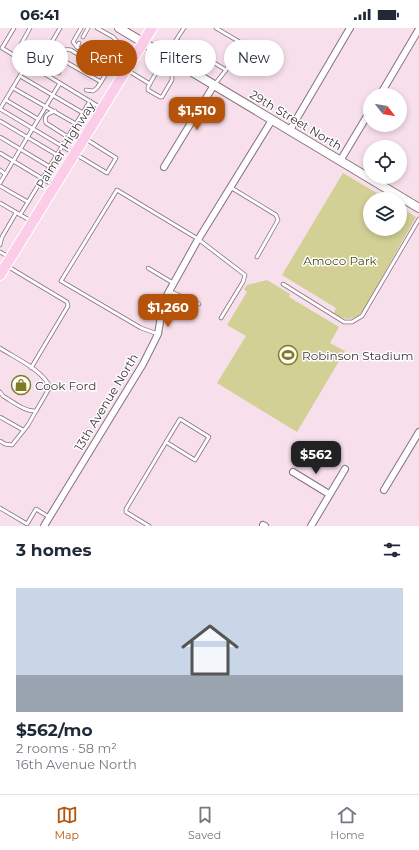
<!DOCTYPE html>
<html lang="en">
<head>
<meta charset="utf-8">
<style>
  :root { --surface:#fff; --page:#f6f6f7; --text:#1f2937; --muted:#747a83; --line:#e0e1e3; --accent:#b45309 }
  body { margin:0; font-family:Montserrat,sans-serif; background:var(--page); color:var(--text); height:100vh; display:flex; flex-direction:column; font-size:15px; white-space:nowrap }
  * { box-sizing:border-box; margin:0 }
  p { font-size:13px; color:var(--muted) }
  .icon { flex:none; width:22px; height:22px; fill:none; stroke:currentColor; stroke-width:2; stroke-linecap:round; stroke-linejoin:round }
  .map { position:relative; height:498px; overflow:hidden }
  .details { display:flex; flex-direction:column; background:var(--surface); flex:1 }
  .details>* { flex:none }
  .top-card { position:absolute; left:12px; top:12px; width:395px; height:36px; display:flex; gap:8px }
  .needle { width:26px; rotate:121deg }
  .controls { position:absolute; left:363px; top:60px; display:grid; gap:8px }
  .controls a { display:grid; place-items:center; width:44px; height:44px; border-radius:50%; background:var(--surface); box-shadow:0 2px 6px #0003; font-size:20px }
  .price { position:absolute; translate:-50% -34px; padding:0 9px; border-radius:8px; background:var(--accent); color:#fff; font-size:13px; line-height:26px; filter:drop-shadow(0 1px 2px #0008) }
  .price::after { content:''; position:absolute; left:50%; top:24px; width:12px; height:9px; margin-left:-6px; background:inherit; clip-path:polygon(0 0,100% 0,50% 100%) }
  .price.on { background:#222; color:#fff }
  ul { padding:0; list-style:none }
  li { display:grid; align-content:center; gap:8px; height:212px; padding:0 16px }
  li span { display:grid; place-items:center; height:124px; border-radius:0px; color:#555 }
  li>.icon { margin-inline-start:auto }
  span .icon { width:72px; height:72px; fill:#fffc; stroke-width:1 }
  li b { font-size:17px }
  h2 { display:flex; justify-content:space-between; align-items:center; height:48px; padding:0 16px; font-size:17px }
  .tag { padding:0 14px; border-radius:18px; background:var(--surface); box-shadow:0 2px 6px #0003; font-size:14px; line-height:36px }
  .tag.on { background:var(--accent); color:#fff }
  .status { display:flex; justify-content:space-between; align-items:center; height:28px; padding:0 20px; background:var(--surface); direction:ltr }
  .status svg { height:11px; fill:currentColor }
  .tabs { display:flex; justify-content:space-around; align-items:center; height:56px; border-top:1px solid var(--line); background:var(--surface); font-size:11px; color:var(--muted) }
  .tabs a { display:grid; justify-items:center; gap:2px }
  .tabs .on { color:var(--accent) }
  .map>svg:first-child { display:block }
  .green { fill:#d2d095 }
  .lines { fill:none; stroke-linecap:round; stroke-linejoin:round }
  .service-casing { stroke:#86717d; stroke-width:4.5 }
  .minor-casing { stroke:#86717d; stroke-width:8 }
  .tertiary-casing { stroke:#86717d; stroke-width:10 }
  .primary-casing { stroke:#fff; stroke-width:12 }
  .service { stroke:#fff; stroke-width:3 }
  .minor { stroke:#fff; stroke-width:6 }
  .tertiary { stroke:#fff; stroke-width:8 }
  .primary { stroke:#fccde8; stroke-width:10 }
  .labels { text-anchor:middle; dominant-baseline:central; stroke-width:3; stroke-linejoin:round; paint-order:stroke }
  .street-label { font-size:12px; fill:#40363b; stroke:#fff }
  .park-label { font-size:12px; fill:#4c4812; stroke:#fff }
  .poi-label { font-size:12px; fill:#40363b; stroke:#fff; text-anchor:start }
</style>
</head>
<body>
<div class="status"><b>06:41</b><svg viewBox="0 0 49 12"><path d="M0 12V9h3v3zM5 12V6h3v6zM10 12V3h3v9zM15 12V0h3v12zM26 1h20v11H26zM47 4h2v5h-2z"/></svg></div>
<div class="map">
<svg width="419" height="498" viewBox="0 0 419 498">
  <rect width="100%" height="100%" fill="#f7dfec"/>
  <!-- green -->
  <g class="green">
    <path d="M 343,145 L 387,171 L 370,171 L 370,201 L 400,201 L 400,179 L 416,189 L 363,283 C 354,293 344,293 334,285 L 336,280 L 282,247 Z"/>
    <polygon points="267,252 290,266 289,269 339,299 330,315 345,323 297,404 217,355 246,308 227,297 247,264 244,261 247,257"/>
  </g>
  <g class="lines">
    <defs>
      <g id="service">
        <polyline points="14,0 2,20 101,80"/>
        <polyline points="97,0 113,9 117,13 117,17 105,37 106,41"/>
        <polyline points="184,0 176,12 226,42 243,16 216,0"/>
        <polyline points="83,9 88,0"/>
        <polyline points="79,15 77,19 105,37"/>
        <polyline points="20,18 30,0"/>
        <polyline points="77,19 73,14 81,0"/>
        <polyline points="165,29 148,59 148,62 160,69 162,69 172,52 172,44 176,36"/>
        <polyline points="42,31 60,0"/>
        <path d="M 55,31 C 60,24 63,20 71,22 L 102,42 L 106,41 L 120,48"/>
        <polyline points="54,34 52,37 53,42 59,45"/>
        <polyline points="66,34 101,54 108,42"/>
        <polyline points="127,42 150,56"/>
        <polyline points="20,48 83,85"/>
        <polyline points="215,56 226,42"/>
        <polyline points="13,60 76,96"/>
        <polyline points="86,62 93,63 97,60 101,54"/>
        <polyline points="6,72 38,91"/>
        <polyline points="0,81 107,145 116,130 86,111"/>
        <polyline points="0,81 27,36"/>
        <path d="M 55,83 C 49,85 43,87 46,95 L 68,109"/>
        <polyline points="0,93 57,127"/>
        <polyline points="0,109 50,139"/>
        <polyline points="0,125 53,157"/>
        <polyline points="0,142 5,146"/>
        <polyline points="0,155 60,55"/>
        <polyline points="0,158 28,174"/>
        <polyline points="230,159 276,187 278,192 257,229"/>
        <polyline points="0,175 31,193"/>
        <polyline points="20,187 90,73"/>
        <polyline points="0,217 2,209 16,185"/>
        <polyline points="0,224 9,229"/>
        <polyline points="7,238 67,274 68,278 31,340"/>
        <polyline points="148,240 173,255"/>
        <polyline points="283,256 344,294 352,294 362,288 419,191"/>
        <polyline points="169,263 199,276"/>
        <polyline points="158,306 141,300 61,253 117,162 198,211 245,247 243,254 221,290"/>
        <path d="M 0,320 C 17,331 41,341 50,359 L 36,383 C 25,384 12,373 3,368 L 0,364"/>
        <polyline points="0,389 23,402"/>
        <polygon points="180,391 209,409 195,432 166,414"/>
        <polyline points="0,413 5,416 12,417 28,397 36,383"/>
        <polyline points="0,480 27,496 36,481 49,489"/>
        <polyline points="149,498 126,484 126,481 166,414"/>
      </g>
      <g id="minor">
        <polyline points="380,67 419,1"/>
        <polyline points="290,102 350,0"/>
        <polyline points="340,133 370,83"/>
        <polyline points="164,139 214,57"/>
        <polyline points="293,444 329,466"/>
        <polyline points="384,462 419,404"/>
        <polyline points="263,497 265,498"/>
        <polyline points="44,498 143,336 158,306 163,276 166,269 196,215 272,92"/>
        <polyline points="311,498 345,441"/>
      </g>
      <polyline id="tertiary" points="119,0 419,180"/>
      <polyline id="primary" points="0,247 152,0"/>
    </defs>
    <!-- service casing -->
    <use href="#service" class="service-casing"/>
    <!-- minor casing -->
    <use href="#minor" class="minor-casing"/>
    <!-- tertiary casing -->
    <use href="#tertiary" class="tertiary-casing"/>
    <!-- primary casing -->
    <use href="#primary" class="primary-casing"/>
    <!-- service -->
    <use href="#service" class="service"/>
    <!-- minor -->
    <use href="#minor" class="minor"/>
    <!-- tertiary -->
    <use href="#tertiary" class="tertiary"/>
    <!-- primary -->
    <use href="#primary" class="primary"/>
  </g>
  <!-- icons -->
  <defs>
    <symbol id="stadium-ring" viewBox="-11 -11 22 22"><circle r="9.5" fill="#fff" stroke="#817b21" stroke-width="1.5"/><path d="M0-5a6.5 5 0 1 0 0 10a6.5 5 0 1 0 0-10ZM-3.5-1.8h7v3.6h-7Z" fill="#817b21"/></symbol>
    <symbol id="shop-ring" viewBox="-11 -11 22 22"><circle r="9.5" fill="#fff" stroke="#817b21" stroke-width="1.5"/><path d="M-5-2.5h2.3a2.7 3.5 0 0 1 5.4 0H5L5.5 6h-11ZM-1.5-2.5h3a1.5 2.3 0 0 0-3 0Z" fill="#817b21"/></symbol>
  </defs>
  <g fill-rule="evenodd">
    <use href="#stadium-ring" x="277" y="316" width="22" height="22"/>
    <use href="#shop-ring" x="10" y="346" width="22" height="22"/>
  </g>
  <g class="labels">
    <!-- street labels -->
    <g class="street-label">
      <text transform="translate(296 92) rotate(31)">29th Street North</text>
      <text transform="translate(65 117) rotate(-58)">Palmer Highway</text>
      <text transform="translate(106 374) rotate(-59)">13th Avenue North</text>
    </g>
    <!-- park labels -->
    <g class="park-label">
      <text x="340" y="232">Amoco Park</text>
    </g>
    <!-- poi labels -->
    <g class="poi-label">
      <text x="302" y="327">Robinson Stadium</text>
      <text x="35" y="357">Cook Ford</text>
    </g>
  </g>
</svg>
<div class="controls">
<a><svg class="needle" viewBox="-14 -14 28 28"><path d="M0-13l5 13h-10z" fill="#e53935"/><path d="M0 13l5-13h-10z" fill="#747a83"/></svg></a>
<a><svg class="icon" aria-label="locate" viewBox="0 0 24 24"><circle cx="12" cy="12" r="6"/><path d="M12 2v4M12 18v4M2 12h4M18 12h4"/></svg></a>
<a><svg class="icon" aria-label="layers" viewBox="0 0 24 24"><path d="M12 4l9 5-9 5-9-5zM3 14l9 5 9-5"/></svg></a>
</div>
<b class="price" style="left:197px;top:103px">$1,510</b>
<b class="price" style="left:168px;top:300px">$1,260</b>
<b class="price on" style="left:316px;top:447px">$562</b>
<div class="top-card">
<a class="tag">Buy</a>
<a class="tag on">Rent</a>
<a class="tag">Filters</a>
<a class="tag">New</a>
</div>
</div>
<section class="details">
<h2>3 homes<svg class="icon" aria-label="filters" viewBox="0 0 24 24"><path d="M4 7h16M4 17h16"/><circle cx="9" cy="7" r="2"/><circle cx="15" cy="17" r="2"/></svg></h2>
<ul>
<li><span style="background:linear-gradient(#c9d6e8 70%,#9aa5b1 0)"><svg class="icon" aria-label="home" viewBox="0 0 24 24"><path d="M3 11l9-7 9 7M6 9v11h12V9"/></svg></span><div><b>$562/mo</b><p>2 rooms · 58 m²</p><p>16th Avenue North</p></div></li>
</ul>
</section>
<nav class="tabs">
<a class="on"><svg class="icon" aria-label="map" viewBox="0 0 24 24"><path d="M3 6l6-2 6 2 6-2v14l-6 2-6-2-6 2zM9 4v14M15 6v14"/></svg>Map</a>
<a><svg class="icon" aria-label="saved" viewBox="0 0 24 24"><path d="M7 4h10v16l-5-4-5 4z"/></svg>Saved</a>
<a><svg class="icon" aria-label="home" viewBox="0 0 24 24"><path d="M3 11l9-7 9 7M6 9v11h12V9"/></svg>Home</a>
</nav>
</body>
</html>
